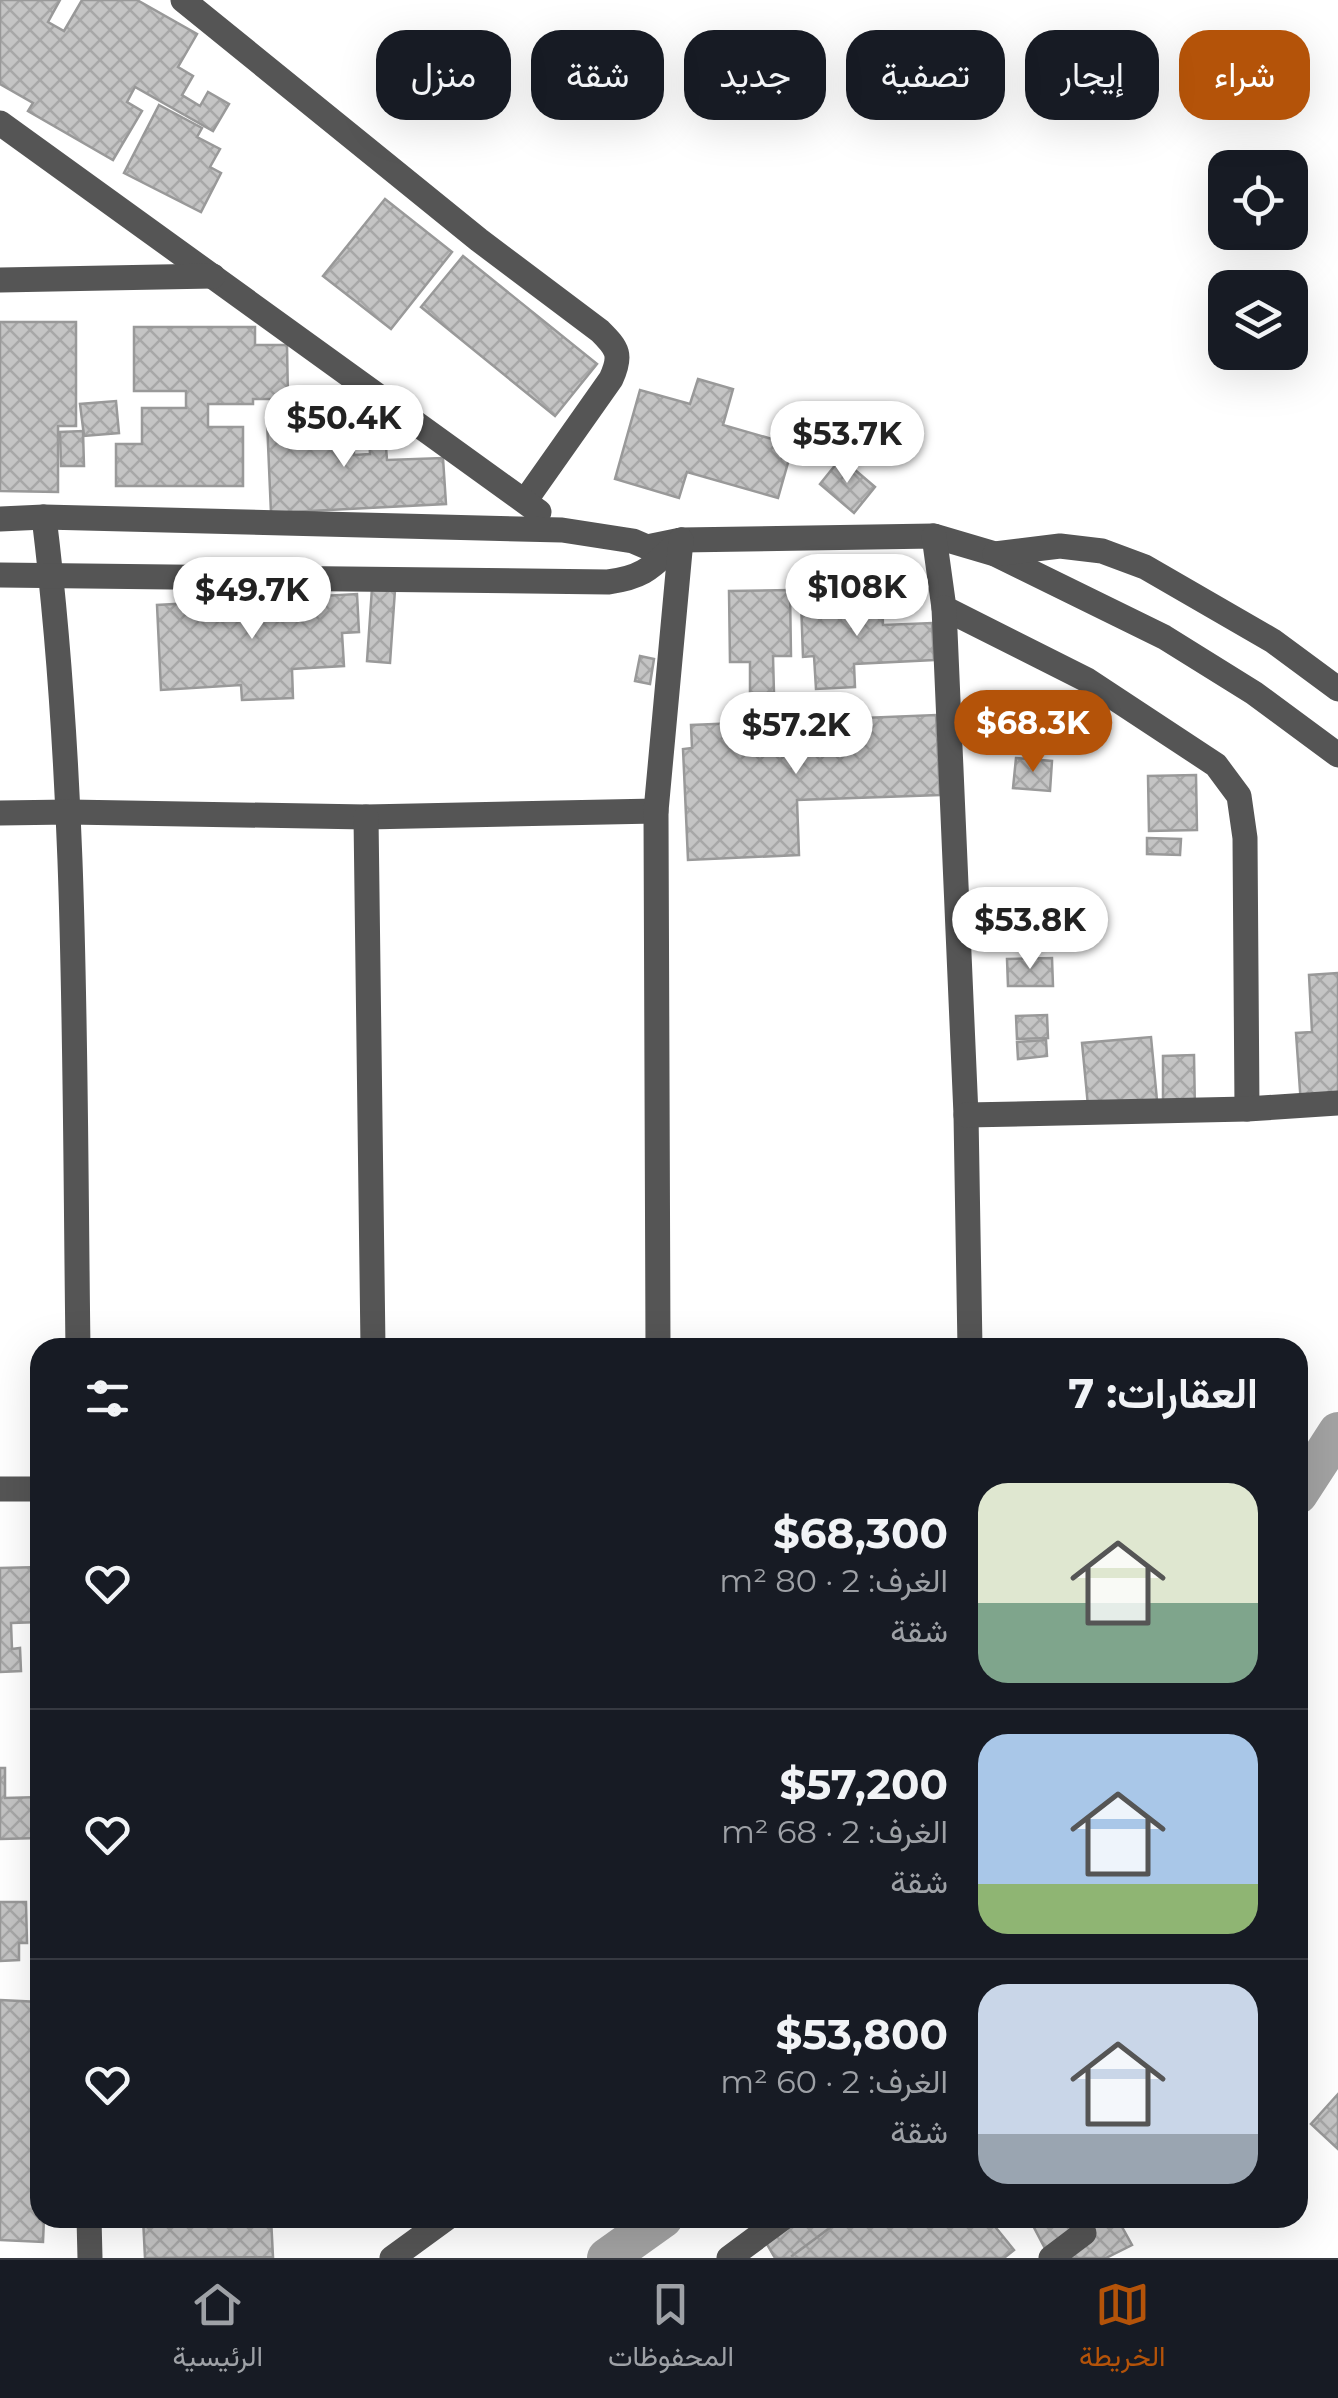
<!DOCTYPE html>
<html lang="ar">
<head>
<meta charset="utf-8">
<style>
  :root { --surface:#171b24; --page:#20242c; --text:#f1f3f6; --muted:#9ea1a6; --line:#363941; --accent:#b45309 }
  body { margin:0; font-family:Montserrat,Vazirmatn,sans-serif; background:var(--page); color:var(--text); direction:rtl; height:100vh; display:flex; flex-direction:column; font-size:38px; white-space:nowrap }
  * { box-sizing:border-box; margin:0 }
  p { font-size:32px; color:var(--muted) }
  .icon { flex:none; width:55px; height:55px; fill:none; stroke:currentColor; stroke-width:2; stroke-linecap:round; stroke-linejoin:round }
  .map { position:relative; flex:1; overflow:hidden; direction:ltr }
  .details { position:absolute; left:30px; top:1338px; width:1278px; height:890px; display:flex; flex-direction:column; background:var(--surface); border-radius:30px; box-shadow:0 10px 40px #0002; direction:rtl }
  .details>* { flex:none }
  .banner { position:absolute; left:30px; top:30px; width:1280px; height:90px; direction:rtl; display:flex; gap:20px }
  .buttons { position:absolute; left:1208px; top:150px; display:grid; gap:20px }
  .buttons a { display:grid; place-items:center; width:100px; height:100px; border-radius:20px; background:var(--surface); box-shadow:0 10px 40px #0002; font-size:50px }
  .price { position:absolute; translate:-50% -85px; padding:0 22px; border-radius:35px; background:#fff; color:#222; font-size:32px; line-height:65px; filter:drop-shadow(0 2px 5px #0008) }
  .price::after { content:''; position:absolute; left:50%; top:60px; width:30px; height:22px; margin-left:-15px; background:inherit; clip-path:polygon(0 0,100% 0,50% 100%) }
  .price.current { background:var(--accent); color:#fff }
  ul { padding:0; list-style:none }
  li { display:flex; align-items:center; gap:30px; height:250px; padding:0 50px }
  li+li { border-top:2px solid var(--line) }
  li span { display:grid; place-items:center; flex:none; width:280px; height:200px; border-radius:30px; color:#555 }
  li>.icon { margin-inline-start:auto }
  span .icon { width:120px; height:120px; fill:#fffc; stroke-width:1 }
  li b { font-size:42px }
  h2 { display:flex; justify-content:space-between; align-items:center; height:120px; padding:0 50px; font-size:42px }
  .pill { padding:0 35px; border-radius:30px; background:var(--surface); box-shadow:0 10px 40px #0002; font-size:35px; line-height:90px }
  .pill.current { background:var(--accent); color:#fff }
  .tabs { display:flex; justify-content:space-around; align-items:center; height:140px; border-top:2px solid var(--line); background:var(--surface); font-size:28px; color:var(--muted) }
  .tabs a { display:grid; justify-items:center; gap:5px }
  .tabs .current { color:var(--accent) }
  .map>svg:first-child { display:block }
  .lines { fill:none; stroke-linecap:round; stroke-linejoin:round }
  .canal { stroke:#a3a3a3; stroke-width:40 }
  .building { fill:url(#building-cross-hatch); stroke:#999; stroke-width:2.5 }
  .minor { stroke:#555; stroke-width:25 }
</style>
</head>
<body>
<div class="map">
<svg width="1338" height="2258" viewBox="0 0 1338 2258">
  <defs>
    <pattern id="building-cross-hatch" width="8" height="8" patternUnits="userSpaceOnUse" patternTransform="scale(2.5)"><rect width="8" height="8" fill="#c4c4c4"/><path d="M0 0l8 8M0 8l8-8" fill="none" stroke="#a7a7a7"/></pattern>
  </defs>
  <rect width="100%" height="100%" fill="#fff"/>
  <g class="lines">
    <!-- canal -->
    <g class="canal">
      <polyline points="1298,1494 1338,1432"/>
      <polyline points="607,2258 663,2218"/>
    </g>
  </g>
  <!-- building -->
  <g class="building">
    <polygon points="0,0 60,0 48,22 64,31 82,0 137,0 197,34 178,67 193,76 182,95 200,106 208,92 229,104 213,131 135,87 127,102 142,111 113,160 28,111 33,103 0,84"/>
    <polygon points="159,105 202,128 197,137 220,149 210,167 221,173 201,212 124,173"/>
    <polygon points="385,199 452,252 391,329 323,276"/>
    <polygon points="463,256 597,364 555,416 421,307"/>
    <polygon points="0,322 76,322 76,426 58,426 58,492 0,491"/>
    <polygon points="134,327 255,327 255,345 287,345 288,399 253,399 253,404 208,404 208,427 243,427 243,486 116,486 116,444 142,444 142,408 186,408 186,391 134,391"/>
    <polygon points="698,379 733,389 723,425 793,445 778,498 687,472 679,498 615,479 640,390 690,404"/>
    <polygon points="116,401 119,433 84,436 80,404"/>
    <polygon points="353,416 354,455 370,454 369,435 385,434 387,460 443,458 446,504 271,513 267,421"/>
    <polygon points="83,431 84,466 61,466 60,432"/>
    <polygon points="841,458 875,487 854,513 820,484"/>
    <polygon points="372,588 395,590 390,663 367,661"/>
    <polygon points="790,590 791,656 773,656 774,693 750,693 750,662 730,662 729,591"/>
    <polygon points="357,594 359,632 342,633 344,666 292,669 293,698 242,700 241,685 161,690 157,605"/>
    <polygon points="882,597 883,625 932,623 934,660 854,664 855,687 816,689 814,656 803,657 801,601"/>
    <polygon points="640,656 654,659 650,684 635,681"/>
    <polygon points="936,715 940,795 797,800 799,855 688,860 683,749 692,748 691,725"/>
    <polygon points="1016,758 1052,761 1050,791 1013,788"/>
    <polygon points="1196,775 1197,830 1149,831 1148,776"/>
    <polygon points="1147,838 1181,839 1180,855 1147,854"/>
    <polygon points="1052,958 1053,986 1008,986 1007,959"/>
    <polygon points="1338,973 1338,1103 1301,1105 1296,1033 1312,1032 1309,975"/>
    <polygon points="1047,1015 1048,1038 1017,1039 1016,1016"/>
    <polygon points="1151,1037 1157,1100 1088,1106 1082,1043"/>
    <polygon points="1046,1040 1047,1056 1018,1059 1017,1042"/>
    <polygon points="1194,1055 1195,1111 1163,1112 1163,1056"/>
    <polygon points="40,1567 40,1622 11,1623 12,1649 20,1648 21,1671 0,1672 0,1568"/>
    <polygon points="0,1768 5,1768 5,1798 40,1797 40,1838 0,1839"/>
    <polygon points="0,1902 26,1902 27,1943 19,1943 19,1960 0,1961"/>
    <polygon points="0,2000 40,2002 40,2218 44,2218 43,2242 0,2240"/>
    <polygon points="1338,2094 1338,2149 1311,2124"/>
    <polygon points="143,2218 271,2218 273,2257 145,2258"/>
    <polygon points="769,2218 850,2218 859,2233 816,2258 775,2258 756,2225"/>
    <polygon points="843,2218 988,2218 1014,2250 1004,2258 793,2258 792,2256"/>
    <polygon points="1029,2218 1117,2218 1132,2245 1106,2258 1050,2258"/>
  </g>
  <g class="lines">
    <!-- minor -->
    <g class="minor">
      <path d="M 183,0 L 479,240 L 600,331 C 618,349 622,355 611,379 L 525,501"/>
      <polyline points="0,123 539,512"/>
      <polyline points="0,280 213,276"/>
      <path d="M 44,517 C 78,792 74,1071 78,1348"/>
      <polyline points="0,519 44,517 562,530 633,541 647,547 681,540 934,536 995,554 1164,637 1254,693 1338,755"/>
      <polyline points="934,536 944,608 1087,680 1216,765 1239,796 1245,838 1247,1109"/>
      <polyline points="995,554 1060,546 1102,551 1145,567 1273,641 1338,689"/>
      <path d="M 0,575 L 608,582 C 647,577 653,565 681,540"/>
      <polyline points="944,608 966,1115 970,1348"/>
      <polyline points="0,813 69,812 366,817 656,811"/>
      <polyline points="366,817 373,1348"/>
      <polyline points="966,1115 1247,1109 1338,1103"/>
      <polyline points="658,1348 656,811 681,540"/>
      <polyline points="0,1489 40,1489"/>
      <polyline points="89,2218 90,2258"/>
      <polyline points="392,2258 447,2218"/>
      <polyline points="729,2258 783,2218"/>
      <polyline points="1051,2258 1084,2233"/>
    </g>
  </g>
</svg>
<div class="buttons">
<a><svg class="icon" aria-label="locate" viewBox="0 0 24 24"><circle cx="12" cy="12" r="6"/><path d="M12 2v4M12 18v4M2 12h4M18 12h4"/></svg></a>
<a><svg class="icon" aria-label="layers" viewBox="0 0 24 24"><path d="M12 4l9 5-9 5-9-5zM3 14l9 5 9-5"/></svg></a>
</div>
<b class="price" style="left:344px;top:470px">$50.4K</b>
<b class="price" style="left:847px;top:486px">$53.7K</b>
<b class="price" style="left:857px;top:639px">$108K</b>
<b class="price" style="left:252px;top:642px">$49.7K</b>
<b class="price current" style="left:1033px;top:775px">$68.3K</b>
<b class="price" style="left:796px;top:777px">$57.2K</b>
<b class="price" style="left:1030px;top:972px">$53.8K</b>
<div class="banner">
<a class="pill current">شراء</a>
<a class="pill">إيجار</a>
<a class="pill">تصفية</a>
<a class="pill">جديد</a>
<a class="pill">شقة</a>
<a class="pill">منزل</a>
</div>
<section class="details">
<h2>العقارات: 7<svg class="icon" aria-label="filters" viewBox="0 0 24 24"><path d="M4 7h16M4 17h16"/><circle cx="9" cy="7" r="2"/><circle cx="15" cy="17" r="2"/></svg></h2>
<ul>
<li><span style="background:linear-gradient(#dfe7d0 60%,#7fa58c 0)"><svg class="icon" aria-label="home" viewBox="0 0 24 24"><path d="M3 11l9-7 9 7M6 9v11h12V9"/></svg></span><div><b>$68,300</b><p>الغرف: 2 · 80 m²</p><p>شقة</p></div><svg class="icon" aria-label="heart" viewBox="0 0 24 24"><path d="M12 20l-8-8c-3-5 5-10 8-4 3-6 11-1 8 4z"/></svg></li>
<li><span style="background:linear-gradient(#a9c7e8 75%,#8fb573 0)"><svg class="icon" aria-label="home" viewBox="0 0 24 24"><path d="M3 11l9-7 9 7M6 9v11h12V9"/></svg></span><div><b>$57,200</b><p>الغرف: 2 · 68 m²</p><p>شقة</p></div><svg class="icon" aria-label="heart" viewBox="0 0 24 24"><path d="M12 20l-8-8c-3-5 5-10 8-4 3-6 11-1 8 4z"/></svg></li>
<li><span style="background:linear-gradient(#c9d6e8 75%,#9aa5b1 0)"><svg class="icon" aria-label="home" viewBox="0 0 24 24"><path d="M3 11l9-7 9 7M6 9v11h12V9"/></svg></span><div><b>$53,800</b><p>الغرف: 2 · 60 m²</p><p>شقة</p></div><svg class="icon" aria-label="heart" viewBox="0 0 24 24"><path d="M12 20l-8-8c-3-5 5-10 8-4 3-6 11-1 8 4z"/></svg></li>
</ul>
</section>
</div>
<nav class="tabs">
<a class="current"><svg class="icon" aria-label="map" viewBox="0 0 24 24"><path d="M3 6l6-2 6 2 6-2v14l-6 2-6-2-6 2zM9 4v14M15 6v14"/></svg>الخريطة</a>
<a><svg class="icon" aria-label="saved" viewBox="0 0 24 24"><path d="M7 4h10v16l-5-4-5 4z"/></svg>المحفوظات</a>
<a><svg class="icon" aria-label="home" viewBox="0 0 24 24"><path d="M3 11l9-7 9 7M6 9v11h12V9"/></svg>الرئيسية</a>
</nav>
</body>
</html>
